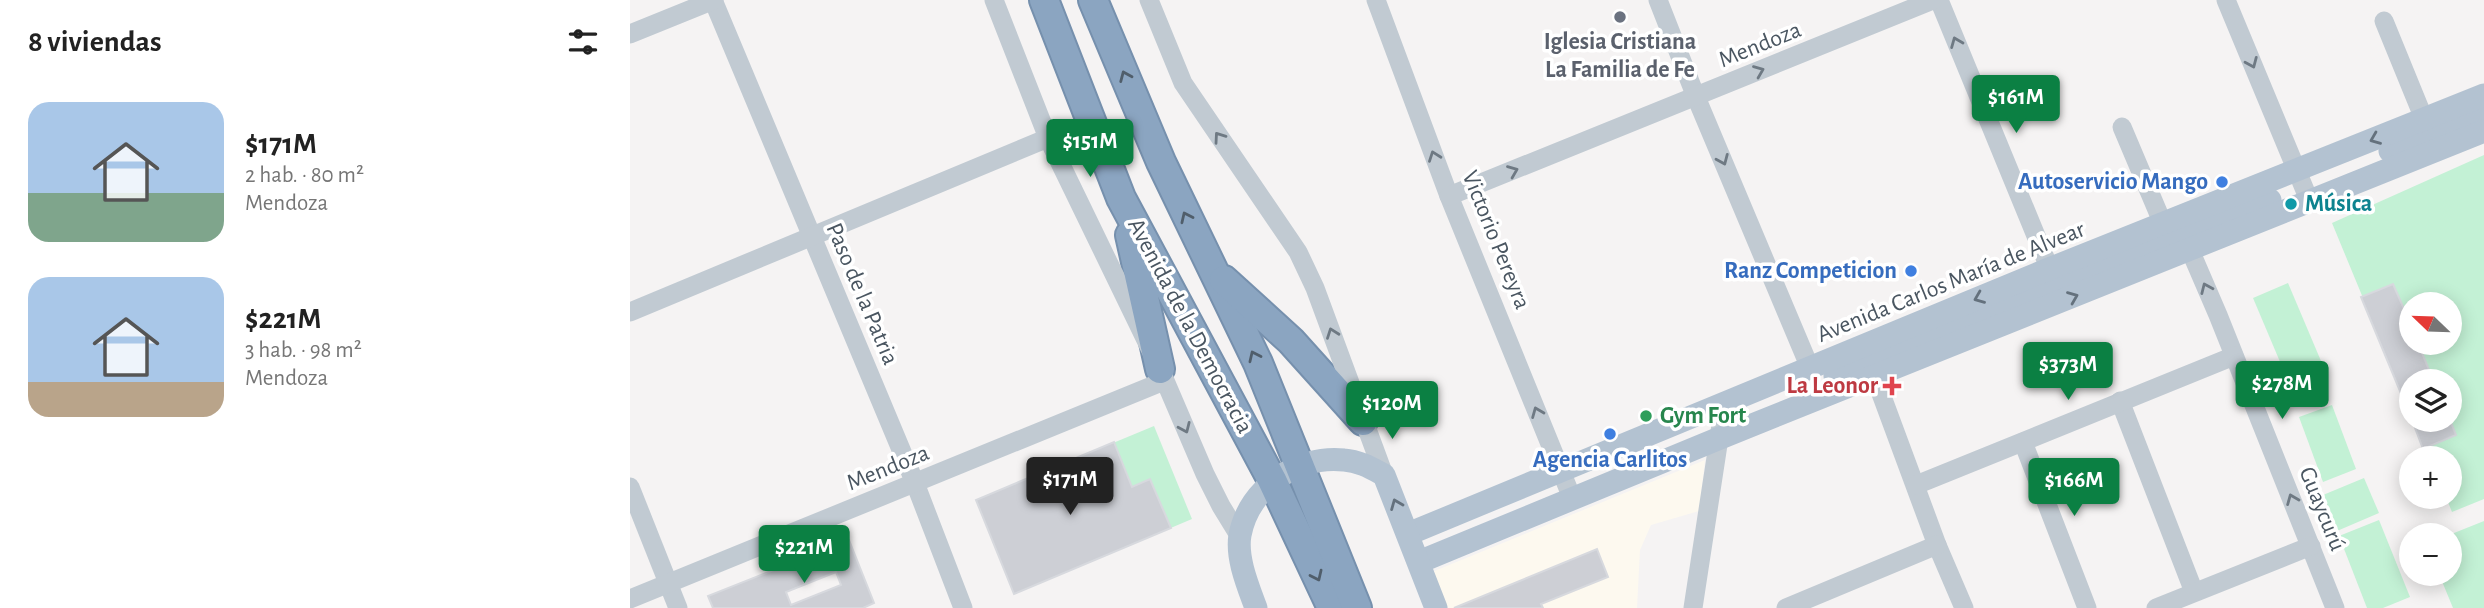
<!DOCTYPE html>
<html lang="es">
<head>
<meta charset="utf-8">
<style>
  :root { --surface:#fff; --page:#f6f6f6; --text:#222; --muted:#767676; --accent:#0b8043 }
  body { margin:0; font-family:"Alegreya Sans",sans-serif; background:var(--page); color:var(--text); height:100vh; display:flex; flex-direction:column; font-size:26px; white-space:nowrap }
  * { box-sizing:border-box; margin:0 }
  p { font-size:23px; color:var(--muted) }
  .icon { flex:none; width:38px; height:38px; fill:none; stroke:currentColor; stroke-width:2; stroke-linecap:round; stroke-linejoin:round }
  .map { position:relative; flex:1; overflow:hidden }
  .drawer { display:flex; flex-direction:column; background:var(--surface); width:630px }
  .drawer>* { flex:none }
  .needle { width:46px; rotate:293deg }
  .tools { position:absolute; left:1769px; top:292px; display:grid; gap:14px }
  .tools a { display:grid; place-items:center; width:63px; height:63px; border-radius:50%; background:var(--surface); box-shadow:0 4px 18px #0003; font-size:35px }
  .price { position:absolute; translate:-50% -60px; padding:0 16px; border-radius:7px; background:var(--accent); color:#fff; font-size:23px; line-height:46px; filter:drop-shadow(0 2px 4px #0008) }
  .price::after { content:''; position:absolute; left:50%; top:42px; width:21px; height:16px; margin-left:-10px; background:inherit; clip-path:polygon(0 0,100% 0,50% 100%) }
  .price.selected { background:#222; color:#fff }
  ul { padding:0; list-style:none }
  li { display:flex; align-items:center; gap:21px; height:175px; padding:0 28px }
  li span { display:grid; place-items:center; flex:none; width:196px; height:140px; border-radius:21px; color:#555 }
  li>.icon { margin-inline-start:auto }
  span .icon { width:84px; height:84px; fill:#fffc; stroke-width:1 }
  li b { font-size:30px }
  h2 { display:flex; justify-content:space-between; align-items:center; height:84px; padding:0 28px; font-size:30px }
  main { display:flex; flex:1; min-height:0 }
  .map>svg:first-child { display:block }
  .commercial { fill:#fdf9ef }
  .green { fill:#c3f1d5; fill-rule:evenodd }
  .building { fill:#cdcfd5; stroke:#d7d9de; stroke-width:2; fill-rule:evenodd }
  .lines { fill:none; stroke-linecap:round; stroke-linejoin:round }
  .highway-casing { stroke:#7690ad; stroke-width:32 }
  .minor { stroke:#c1cad2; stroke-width:19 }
  .major { stroke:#b3c2d1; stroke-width:23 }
  .highway { stroke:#8ba5c1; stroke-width:28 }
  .oneway { stroke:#6e7983 }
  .oneway2 { stroke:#505e6b }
  .oneway3 { stroke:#64717d }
  .worship-dot { fill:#6b7280; stroke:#fff; stroke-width:2.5 }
  .shop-dot { fill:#3f7fe0; stroke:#fff; stroke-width:2.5 }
  .culture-dot { fill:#0f9aa8; stroke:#fff; stroke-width:2.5 }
  .health-dot { fill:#e0444e; stroke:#fff; stroke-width:2.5 }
  .leisure-dot { fill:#2e9e5b; stroke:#fff; stroke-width:2.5 }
  .labels { text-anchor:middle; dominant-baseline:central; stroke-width:7; stroke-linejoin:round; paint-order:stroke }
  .worship-label { font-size:24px; font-weight:bold; fill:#5b616d; stroke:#fff }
  .street-label { font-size:24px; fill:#4a5661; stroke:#fff }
  .shop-label { font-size:24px; font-weight:bold; fill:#366cbe; stroke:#fff; text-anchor:end }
  .culture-label { font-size:24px; font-weight:bold; fill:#0d838f; stroke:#fff; text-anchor:start }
  .health-label { font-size:24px; font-weight:bold; fill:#be3a42; stroke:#fff; text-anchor:end }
  .leisure-label { font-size:24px; font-weight:bold; fill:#27864d; stroke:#fff; text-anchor:start }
</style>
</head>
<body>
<main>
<section class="drawer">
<h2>8 viviendas<svg class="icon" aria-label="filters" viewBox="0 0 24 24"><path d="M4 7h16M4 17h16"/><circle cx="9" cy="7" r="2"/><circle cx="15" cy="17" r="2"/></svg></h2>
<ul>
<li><span style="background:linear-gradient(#a9c7e8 65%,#7fa58c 0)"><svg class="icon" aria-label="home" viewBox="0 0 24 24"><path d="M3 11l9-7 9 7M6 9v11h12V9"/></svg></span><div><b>$171M</b><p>2 hab. · 80 m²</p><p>Mendoza</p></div></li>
<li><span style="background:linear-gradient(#a9c7e8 75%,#b9a48a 0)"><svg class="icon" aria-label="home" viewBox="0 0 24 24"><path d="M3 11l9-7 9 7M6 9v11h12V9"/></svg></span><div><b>$221M</b><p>3 hab. · 98 m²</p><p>Mendoza</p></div></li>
</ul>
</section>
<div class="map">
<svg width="1854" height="608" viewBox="0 0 1854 608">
  <rect width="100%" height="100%" fill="#f5f3f3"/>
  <!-- commercial -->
  <polygon class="commercial" points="1075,460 1069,511 1021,525 1010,550 1007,608 818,608 802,572"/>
  <!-- green -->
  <g class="green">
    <path d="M 1854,155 L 1854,499 L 1822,512 L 1816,497 L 1820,497 L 1820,458 L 1800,458 L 1784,420 L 1820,420 L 1820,382 L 1782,382 L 1781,414 L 1702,223 ZM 1782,304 L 1820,304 L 1820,343 L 1782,343 Z"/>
    <polygon points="1658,283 1691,361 1656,376 1623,298"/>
    <polygon points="1702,405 1726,469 1693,482 1669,417"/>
    <polygon points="524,426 562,519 384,594 346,500"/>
    <polygon points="1734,478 1749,513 1707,531 1693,495"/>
    <polygon points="1749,520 1780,597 1753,608 1737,608 1709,536"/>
    <polygon points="1854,521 1854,608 1823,608 1809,574 1820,574 1819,535"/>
  </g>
  <!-- building -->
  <g class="building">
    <polygon points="1763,284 1782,327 1782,343 1788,343 1804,382 1782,382 1782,420 1731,297"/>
    <polygon points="1782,420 1820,420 1826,435 1793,449"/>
    <polygon points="484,442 502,487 520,479 541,528 384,594 346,500"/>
    <path d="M 219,540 L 244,603 L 233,608 L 83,608 L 78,596 ZM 206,572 L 211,585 L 161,605 L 156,592 Z"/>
    <polygon points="967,549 978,577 911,604 913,608 824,608"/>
  </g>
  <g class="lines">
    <defs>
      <g id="highway">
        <polyline points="414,0 491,198 642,480 702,608"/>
        <polyline points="463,0 531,162 628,363 727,608"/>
        <polyline points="500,235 530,369"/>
        <polyline points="594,280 661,341 733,421"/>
      </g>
    </defs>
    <!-- highway casing -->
    <use href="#highway" class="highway-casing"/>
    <!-- minor -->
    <g class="minor">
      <polyline points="83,0 285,483 333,608"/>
      <polyline points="364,0 418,138 530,369 575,474 591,506 610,537"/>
      <polyline points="519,0 553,83 668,252 685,288 754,475"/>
      <polyline points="746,0 819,196 942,498"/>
      <polyline points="1028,0 1066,97 1180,368"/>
      <polyline points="1309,0 1425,282"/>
      <polyline points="1596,0 1679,200"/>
      <polyline points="1754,21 1794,119"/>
      <polyline points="0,34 84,0"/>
      <polyline points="1492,127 1533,224"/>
      <polyline points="819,196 1303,0"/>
      <polyline points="1554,236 1588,315 1705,608"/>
      <polyline points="0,312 418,138"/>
      <polyline points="1240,364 1307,545 1334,608"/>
      <polyline points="1490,401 1564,592"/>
      <polyline points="1393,442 1457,608"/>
      <polyline points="1286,485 1604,356"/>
      <polyline points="0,487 48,608"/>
      <polyline points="0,599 534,381"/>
      <polyline points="1063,608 1091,425"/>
      <polyline points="1156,608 1307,545"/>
      <polyline points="1526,608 1681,546"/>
    </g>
    <!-- major -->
    <g class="major">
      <polyline points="1760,151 1854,113"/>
      <polyline points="1205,376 1640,200"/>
      <polyline points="778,534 1419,269 1854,95"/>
      <polyline points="789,562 1090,438 1854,131"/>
      <path d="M 626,608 C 618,586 606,558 610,535 C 619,488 667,455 714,460 C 729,461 741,468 754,475 L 806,608"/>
    </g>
    <!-- highway -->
    <use href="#highway" class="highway"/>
  </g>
  <!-- one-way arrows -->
  <defs><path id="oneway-chevron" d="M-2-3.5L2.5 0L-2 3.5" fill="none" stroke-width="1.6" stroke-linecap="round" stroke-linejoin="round" transform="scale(1.75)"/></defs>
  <g class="oneway">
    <use href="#oneway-chevron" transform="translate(1326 42) rotate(-112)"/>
    <use href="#oneway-chevron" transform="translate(1622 63) rotate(67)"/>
    <use href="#oneway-chevron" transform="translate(1129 71) rotate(-22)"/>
    <use href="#oneway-chevron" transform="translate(589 137) rotate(-125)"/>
    <use href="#oneway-chevron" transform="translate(804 156) rotate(-110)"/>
    <use href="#oneway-chevron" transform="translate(1093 160) rotate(67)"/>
    <use href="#oneway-chevron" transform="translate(883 171) rotate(-22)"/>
    <use href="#oneway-chevron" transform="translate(1576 288) rotate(-114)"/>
    <use href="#oneway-chevron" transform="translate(702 333) rotate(-110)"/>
    <use href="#oneway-chevron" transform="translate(907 412) rotate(-112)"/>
    <use href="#oneway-chevron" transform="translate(555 428) rotate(66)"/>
    <use href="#oneway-chevron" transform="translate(1662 499) rotate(-112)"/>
  </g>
  <g class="oneway2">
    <use href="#oneway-chevron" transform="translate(495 76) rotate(-113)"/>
    <use href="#oneway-chevron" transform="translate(556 217) rotate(-115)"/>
    <use href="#oneway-chevron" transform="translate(624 356) rotate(-115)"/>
    <use href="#oneway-chevron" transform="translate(687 576) rotate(65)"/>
  </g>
  <g class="oneway3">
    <use href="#oneway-chevron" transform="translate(1745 139) rotate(158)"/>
    <use href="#oneway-chevron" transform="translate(1443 297) rotate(-22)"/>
    <use href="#oneway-chevron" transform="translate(1349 298) rotate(158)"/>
    <use href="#oneway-chevron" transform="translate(766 504) rotate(-112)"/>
  </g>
  <!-- markers -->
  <circle class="worship-dot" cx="990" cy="17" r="7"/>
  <g class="shop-dot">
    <circle cx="1592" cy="182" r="7"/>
    <circle cx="1281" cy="271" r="7"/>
    <circle cx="980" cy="434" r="7"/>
  </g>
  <circle class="culture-dot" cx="1661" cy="204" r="7"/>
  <path class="health-dot" d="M1258.5 375.5h7v7h7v7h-7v7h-7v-7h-7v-7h7z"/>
  <circle class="leisure-dot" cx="1016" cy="416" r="7"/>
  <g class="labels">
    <!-- worship labels -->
    <g class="worship-label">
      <text x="990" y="42">Iglesia Cristiana<tspan x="990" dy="28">La Familia de Fe</tspan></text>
    </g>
    <!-- street labels -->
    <g class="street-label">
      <text transform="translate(1130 45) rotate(-22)">Mendoza</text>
      <text transform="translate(866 240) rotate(68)">Victorio Pereyra</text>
      <text transform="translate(1321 282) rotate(-22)">Avenida Carlos María de Alvear</text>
      <text transform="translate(232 294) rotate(67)">Paso de la Patria</text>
      <text transform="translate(560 326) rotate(62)">Avenida de la Democracia</text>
      <text transform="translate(258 468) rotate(-22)">Mendoza</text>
      <text transform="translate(1692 509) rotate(68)">Guaycurú</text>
    </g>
    <!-- shop labels -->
    <g class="shop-label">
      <text x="1578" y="182">Autoservicio Mango</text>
      <text x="1267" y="271">Ranz Competicion</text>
      <text x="980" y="460" text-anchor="middle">Agencia Carlitos</text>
    </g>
    <!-- culture labels -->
    <g class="culture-label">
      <text x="1675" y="204">Música</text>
    </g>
    <!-- health labels -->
    <g class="health-label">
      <text x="1248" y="386">La Leonor</text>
    </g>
    <!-- leisure labels -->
    <g class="leisure-label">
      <text x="1030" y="416">Gym Fort</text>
    </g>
  </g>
</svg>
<div class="tools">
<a><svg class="needle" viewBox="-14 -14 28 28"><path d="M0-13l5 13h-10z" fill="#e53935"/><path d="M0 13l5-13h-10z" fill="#767676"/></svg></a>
<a><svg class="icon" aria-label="layers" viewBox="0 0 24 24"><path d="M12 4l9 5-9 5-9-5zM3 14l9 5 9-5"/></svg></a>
<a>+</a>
<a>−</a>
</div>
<b class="price" style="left:1386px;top:135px">$161M</b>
<b class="price" style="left:460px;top:179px">$151M</b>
<b class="price" style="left:1438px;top:402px">$373M</b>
<b class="price" style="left:1652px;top:421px">$278M</b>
<b class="price" style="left:762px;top:441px">$120M</b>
<b class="price selected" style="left:440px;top:517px">$171M</b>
<b class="price" style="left:1444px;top:518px">$166M</b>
<b class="price" style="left:174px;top:585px">$221M</b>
</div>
</main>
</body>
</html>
